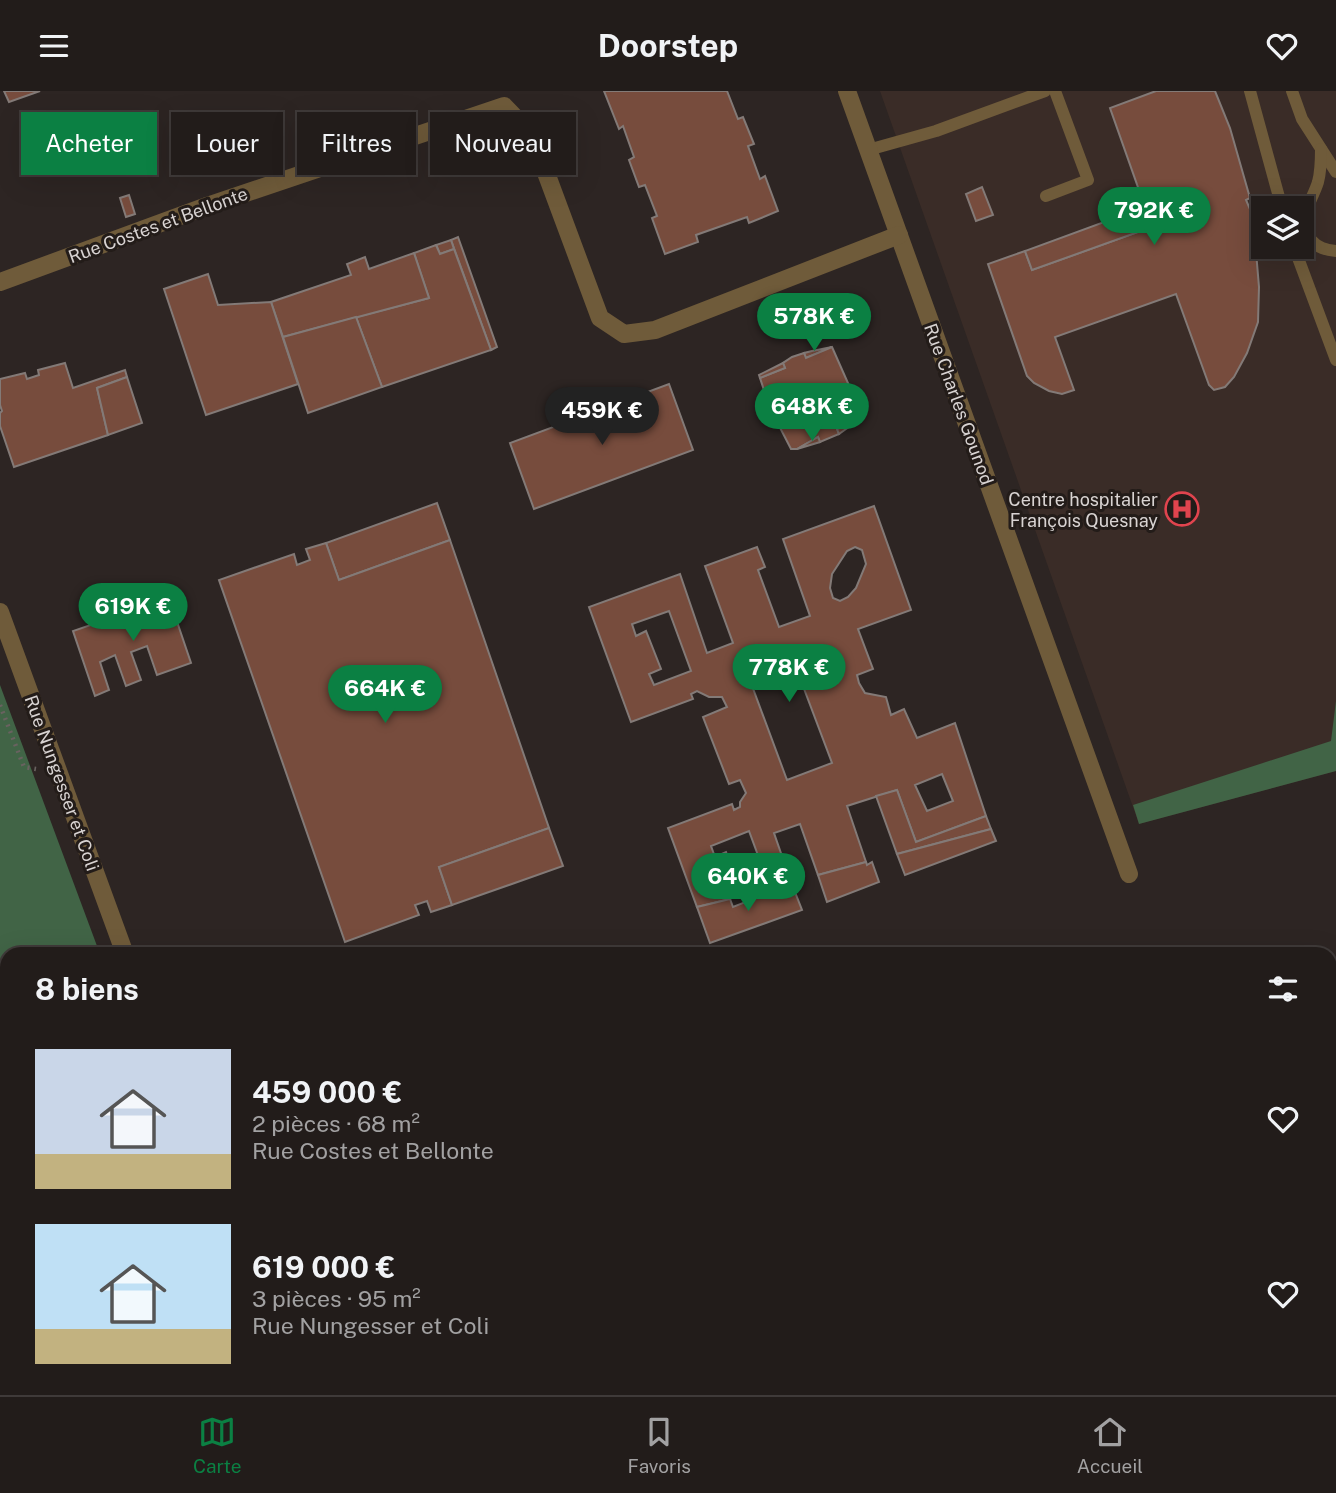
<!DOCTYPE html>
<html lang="fr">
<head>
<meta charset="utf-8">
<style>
  :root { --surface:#221c1a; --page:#2a2523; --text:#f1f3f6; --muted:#a2a1a2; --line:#3f3a39; --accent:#0b8043 }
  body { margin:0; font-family:"Public Sans",sans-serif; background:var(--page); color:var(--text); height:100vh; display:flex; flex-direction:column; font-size:26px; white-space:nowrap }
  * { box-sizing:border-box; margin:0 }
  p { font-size:23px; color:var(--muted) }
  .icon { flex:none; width:38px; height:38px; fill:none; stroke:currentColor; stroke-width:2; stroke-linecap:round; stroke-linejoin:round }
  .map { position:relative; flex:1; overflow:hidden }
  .drawer { position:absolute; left:0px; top:856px; width:1337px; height:450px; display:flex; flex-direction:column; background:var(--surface); border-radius:21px 21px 0 0; box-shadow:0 7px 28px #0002,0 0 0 2px var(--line) }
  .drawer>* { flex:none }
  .banner { position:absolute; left:21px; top:21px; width:700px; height:63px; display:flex; gap:14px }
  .controls { position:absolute; left:1251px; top:105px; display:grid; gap:14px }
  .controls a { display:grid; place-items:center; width:63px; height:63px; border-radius:0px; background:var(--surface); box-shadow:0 7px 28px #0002,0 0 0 2px var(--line); font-size:35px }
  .price { position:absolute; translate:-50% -60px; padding:0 16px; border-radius:24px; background:var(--accent); color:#fff; font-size:23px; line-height:46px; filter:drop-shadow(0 2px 4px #0008) }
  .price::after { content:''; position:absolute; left:50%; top:42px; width:21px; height:16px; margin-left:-10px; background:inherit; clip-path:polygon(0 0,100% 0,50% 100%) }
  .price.on { background:#222; color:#fff }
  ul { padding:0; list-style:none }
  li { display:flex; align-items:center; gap:21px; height:175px; padding:0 35px }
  li span { display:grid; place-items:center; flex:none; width:196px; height:140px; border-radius:0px; color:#555 }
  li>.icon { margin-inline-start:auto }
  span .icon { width:84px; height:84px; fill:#fffc; stroke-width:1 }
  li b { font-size:30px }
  h2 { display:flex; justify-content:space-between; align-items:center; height:84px; padding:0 35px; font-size:30px }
  .chip { padding:0 24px; border-radius:0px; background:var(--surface); box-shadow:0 7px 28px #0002,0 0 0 2px var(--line); font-size:24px; line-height:63px }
  .chip.on { background:var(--accent); color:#fff }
  header { display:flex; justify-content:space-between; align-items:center; height:91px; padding:0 35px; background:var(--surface); font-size:32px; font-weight:700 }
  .dock { display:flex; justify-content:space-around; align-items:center; height:98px; border-top:2px solid var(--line); background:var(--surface); font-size:19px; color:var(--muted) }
  .dock a { display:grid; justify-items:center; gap:4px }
  .dock .on { color:var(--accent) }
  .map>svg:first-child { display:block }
  .built { fill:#3a2c27; fill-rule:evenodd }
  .forest { fill:#416446 }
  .building { fill:#774c3d; stroke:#837a77; stroke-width:2; fill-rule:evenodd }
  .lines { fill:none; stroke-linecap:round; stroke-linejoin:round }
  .path { stroke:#696260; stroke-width:4.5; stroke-dasharray:2 5; stroke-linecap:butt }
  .service { stroke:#6f5b3a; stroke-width:12 }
  .minor { stroke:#6f5b3a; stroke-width:18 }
  .labels { text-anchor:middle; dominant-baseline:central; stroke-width:6; stroke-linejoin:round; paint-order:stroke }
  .street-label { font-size:18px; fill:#d8d3d2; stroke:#231c19 }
  .poi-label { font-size:18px; fill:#d8d3d2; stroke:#231c19; text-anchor:end }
</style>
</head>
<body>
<header><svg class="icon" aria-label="menu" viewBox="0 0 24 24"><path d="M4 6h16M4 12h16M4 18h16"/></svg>Doorstep<svg class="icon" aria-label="heart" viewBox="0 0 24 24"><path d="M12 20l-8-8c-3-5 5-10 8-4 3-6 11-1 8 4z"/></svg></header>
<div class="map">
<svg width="1336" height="1304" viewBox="0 0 1336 1304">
  <rect width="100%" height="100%" fill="#2d2523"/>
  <!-- built -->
  <path class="built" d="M 880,0 L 1336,0 L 1336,680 L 1139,733 ZM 1264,117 L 1302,117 L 1302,156 L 1264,156 Z"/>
  <!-- forest -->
  <g class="forest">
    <polygon points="0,594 100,863 7,863 7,1298 262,1298 264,1304 0,1304"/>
    <polygon points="1336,610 1336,680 1139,733 1133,714 1331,650"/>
  </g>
  <!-- building -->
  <g class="building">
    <polygon points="4,0 40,0 9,11"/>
    <polygon points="604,0 727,0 738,28 743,26 754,53 748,55 760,88 765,85 778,120 749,132 747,126 696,144 698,151 665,163 652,127 657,125 645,94 639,96 629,69 634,66 623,35 619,38"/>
    <polygon points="1156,0 1215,0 1230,37 1250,107 1246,109 1253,125 1259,196 1258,231 1247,262 1234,286 1225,296 1214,299 1209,294 1176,203 1055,246 1074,299 1062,303 1049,300 1034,292 1027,285 988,173 1025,160 1032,179 1152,136 1110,17"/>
    <polygon points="982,96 993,124 976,130 966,103"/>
    <polygon points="129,104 135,123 126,126 120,107"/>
    <polygon points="1145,116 1152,136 1032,179 1025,160"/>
    <polygon points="458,146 497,256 491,259 451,149"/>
    <polygon points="451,149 454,158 440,163 436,154"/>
    <polygon points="436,154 440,163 454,158 491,259 382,296 356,226 429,207 414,162"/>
    <polygon points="414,162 429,207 283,246 271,211 351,184 347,173 365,166 369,178"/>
    <polygon points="208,183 218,214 271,211 298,293 206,324 164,198"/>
    <polygon points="356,226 382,296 308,322 283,246"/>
    <polygon points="832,256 806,267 804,262 812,260"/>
    <polygon points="832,256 863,326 837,338 839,343 820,351 818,346 797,358 791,358 774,325 768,328 762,310 767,308 760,287 785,277 783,272 792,266 804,262 806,267"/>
    <polygon points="65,272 73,297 125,279 127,286 97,297 108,344 14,376 0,335 0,322 2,320 0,314 0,288 25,282 27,288 39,284 38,279"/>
    <polygon points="783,272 785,277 760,287 759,284"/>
    <polygon points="127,286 142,332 108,344 97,297"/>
    <polygon points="669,293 693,359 534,418 510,352"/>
    <polygon points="863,326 839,343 837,338"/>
    <polygon points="818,346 820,351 797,358"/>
    <polygon points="437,412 450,449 339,489 326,452"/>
    <path d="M 874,415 L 911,519 L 858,538 L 873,578 L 857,584 L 859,592 L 865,602 L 886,606 L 891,624 L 904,618 L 917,647 L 955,632 L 986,725 L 916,751 L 897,699 L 847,715 L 866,771 L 818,784 L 800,733 L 774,742 L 791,791 L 770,797 L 749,740 L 711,755 L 715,766 L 726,761 L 741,800 L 729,805 L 730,808 L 697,816 L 668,737 L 732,713 L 734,719 L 740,716 L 740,711 L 746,702 L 740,689 L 729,693 L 703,626 L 727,616 L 722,606 L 709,606 L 697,600 L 691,603 L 693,608 L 631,631 L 589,516 L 680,483 L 707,562 L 733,552 L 705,475 L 757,456 L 765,476 L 758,479 L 779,536 L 810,525 L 783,448 ZM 855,456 L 862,459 L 866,473 L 856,497 L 848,506 L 840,510 L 833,507 L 830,497 L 832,483 L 847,460 ZM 669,520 L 691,580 L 654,594 L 649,583 L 661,578 L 646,540 L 636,545 L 632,533 ZM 795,574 L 832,672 L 787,689 L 751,592 ZM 942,683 L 953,710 L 927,720 L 915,694 Z"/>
    <polygon points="450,449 549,737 439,776 452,814 431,821 427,810 415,814 419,824 345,851 219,489 294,463 297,474 310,469 306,458 326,452 339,489"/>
    <polygon points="169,507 191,572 157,584 147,555 131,561 141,589 126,595 115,564 100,571 109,599 95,605 73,540"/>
    <polygon points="897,699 916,751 986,725 991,738 897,763 876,705"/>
    <polygon points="549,737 563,775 452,814 439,776"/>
    <polygon points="991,738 996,750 905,784 897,763"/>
    <polygon points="866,771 867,774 872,771 879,791 827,811 818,784"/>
    <polygon points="791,791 802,819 710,852 697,816 730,808 733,816 771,801 770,797"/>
    <polygon points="1336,994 1336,1055 1330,1057 1330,996"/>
    <polygon points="1336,1088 1336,1138 1330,1140 1330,1091"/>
    <polygon points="379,1298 637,1298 635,1304 376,1304"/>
  </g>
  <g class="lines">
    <!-- path -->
    <polyline class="path" points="0,614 24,676 36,678"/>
    <!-- service -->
    <g class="service">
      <polyline points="1250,0 1282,117"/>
      <polyline points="1292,0 1302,28 1336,81"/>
      <path d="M 1321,58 C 1321,69 1321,80 1318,91 C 1312,111 1295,129 1311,149 C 1318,157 1326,159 1336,160"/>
      <polyline points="868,59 936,40 1045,0"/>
      <polyline points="1046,105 1088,89 1055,0"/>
      <polyline points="1294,156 1336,269"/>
    </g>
    <!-- minor -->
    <g class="minor">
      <polyline points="847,0 1129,783"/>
      <polyline points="0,191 207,115 504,15 532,44 600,227 624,243 655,239 899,144"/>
      <polyline points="0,521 125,863"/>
      <polyline points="286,1298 288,1304"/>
    </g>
  </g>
  <!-- icons -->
  <defs>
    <symbol id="hospital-ring" viewBox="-11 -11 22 22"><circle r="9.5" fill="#231c19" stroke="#e0444e" stroke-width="1.5"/><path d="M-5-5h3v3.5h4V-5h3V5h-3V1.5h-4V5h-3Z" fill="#e0444e"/></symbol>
  </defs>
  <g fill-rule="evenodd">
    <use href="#hospital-ring" x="1163" y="399" width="38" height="38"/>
  </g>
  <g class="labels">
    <!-- street labels -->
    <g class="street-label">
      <text transform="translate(158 134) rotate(-20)">Rue Costes et Bellonte</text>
      <text transform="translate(959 313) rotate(70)">Rue Charles Gounod</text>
      <text transform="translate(62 692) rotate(70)">Rue Nungesser et Coli</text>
    </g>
    <!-- poi labels -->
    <g class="poi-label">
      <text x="1158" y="408">Centre hospitalier<tspan x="1158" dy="21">François Quesnay</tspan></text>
    </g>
  </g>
</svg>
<div class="controls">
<a><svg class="icon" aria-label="layers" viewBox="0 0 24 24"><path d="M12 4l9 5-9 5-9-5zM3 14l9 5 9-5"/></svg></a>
</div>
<b class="price" style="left:1154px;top:156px">792K €</b>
<b class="price" style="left:814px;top:262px">578K €</b>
<b class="price" style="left:812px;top:352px">648K €</b>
<b class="price on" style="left:602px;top:356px">459K €</b>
<b class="price" style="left:133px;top:552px">619K €</b>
<b class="price" style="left:789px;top:613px">778K €</b>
<b class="price" style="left:385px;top:634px">664K €</b>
<b class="price" style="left:748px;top:822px">640K €</b>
<div class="banner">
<a class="chip on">Acheter</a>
<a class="chip">Louer</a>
<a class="chip">Filtres</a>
<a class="chip">Nouveau</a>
</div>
<section class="drawer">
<h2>8 biens<svg class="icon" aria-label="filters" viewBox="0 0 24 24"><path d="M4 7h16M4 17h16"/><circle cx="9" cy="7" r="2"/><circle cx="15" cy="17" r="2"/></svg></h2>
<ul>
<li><span style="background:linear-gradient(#c9d6e8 75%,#c2b280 0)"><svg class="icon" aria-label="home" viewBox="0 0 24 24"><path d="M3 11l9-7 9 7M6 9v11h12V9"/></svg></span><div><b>459 000 €</b><p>2 pièces · 68 m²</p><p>Rue Costes et Bellonte</p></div><svg class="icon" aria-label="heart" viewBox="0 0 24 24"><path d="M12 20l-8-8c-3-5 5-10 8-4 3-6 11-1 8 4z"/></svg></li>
<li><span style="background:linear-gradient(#bfe0f5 75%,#c2b280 0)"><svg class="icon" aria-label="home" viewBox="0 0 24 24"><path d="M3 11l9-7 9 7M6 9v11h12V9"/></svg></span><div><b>619 000 €</b><p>3 pièces · 95 m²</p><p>Rue Nungesser et Coli</p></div><svg class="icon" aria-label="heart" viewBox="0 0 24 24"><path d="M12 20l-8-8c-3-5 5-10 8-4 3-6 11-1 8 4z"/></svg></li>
</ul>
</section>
</div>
<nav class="dock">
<a class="on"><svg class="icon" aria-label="map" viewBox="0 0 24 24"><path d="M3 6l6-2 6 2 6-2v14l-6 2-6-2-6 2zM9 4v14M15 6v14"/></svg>Carte</a>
<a><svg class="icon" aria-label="saved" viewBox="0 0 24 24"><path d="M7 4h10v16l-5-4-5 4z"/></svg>Favoris</a>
<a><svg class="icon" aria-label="home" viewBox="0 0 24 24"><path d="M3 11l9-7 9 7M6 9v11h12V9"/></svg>Accueil</a>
</nav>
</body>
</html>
